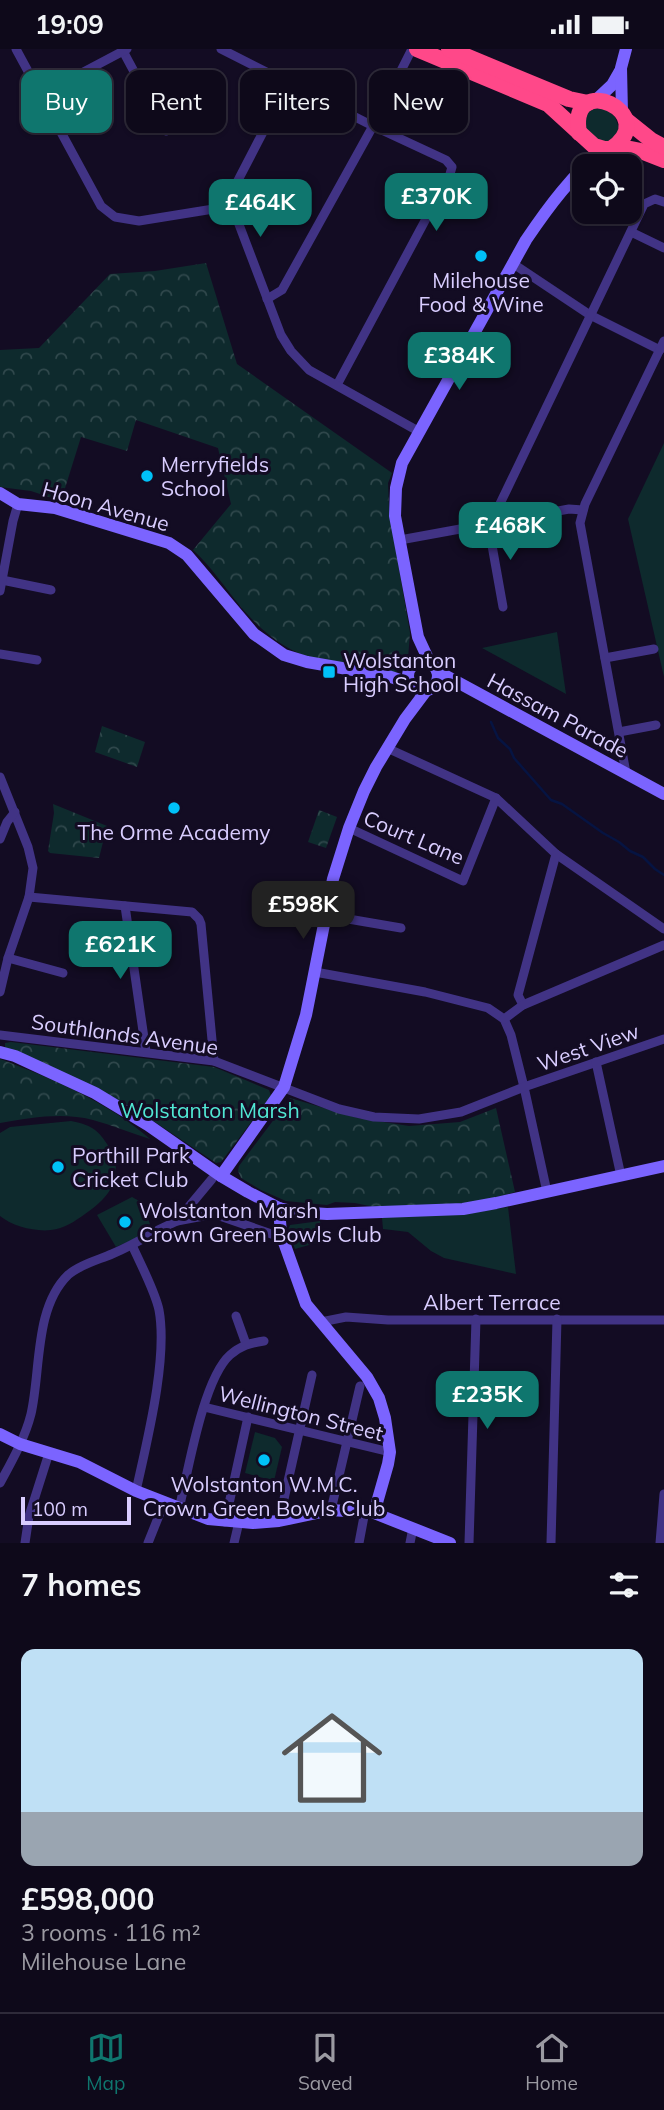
<!DOCTYPE html>
<html lang="en">
<head>
<meta charset="utf-8">
<style>
  :root { --surface:#0e091a; --page:#171223; --text:#f1f3f6; --muted:#9b9aa2; --line:#2e2a39; --accent:#0f766e }
  body { margin:0; font-family:Mulish,sans-serif; background:var(--page); color:var(--text); height:100vh; display:flex; flex-direction:column; font-size:26px; white-space:nowrap }
  * { box-sizing:border-box; margin:0 }
  p { font-size:23px; color:var(--muted) }
  .icon { flex:none; width:38px; height:38px; fill:none; stroke:currentColor; stroke-width:2; stroke-linecap:round; stroke-linejoin:round }
  .map { position:relative; height:1494px; overflow:hidden }
  .sheet { display:flex; flex-direction:column; background:var(--surface); flex:1 }
  .sheet>* { flex:none }
  .banner { position:absolute; left:21px; top:21px; width:623px; height:63px; display:flex; gap:14px }
  .tools { position:absolute; left:572px; top:105px; display:grid; gap:14px }
  .tools a { display:grid; place-items:center; width:70px; height:70px; border-radius:14px; background:var(--surface); box-shadow:0 2px 5px #0004,0 0 0 2px var(--line); font-size:35px }
  .scale { position:absolute; left:21px; bottom:18px; width:110px; box-sizing:border-box; padding-left:7px; border:4px solid #d9cdff; border-top:0; font-size:19px; line-height:24px; white-space:nowrap; color:#d9cdff; -webkit-text-stroke:5px #130c23; paint-order:stroke }
  .price { position:absolute; translate:-50% -60px; padding:0 16px; border-radius:14px; background:var(--accent); color:#fff; font-size:23px; line-height:46px; filter:drop-shadow(0 2px 4px #0008) }
  .price::after { content:''; position:absolute; left:50%; top:42px; width:21px; height:16px; margin-left:-10px; background:inherit; clip-path:polygon(0 0,100% 0,50% 100%) }
  .price.selected { background:#222; color:#fff }
  ul { padding:0; list-style:none }
  li { display:grid; align-content:center; gap:14px; height:371px; padding:0 21px }
  li span { display:grid; place-items:center; height:217px; border-radius:14px; color:#555 }
  li>.icon { margin-inline-start:auto }
  span .icon { width:126px; height:126px; fill:#fffc; stroke-width:1 }
  li b { font-size:30px }
  h2 { display:flex; justify-content:space-between; align-items:center; height:84px; padding:0 21px; font-size:30px }
  .chip { padding:0 24px; border-radius:14px; background:var(--surface); box-shadow:0 2px 5px #0004,0 0 0 2px var(--line); font-size:24px; line-height:63px }
  .chip.selected { background:var(--accent); color:#fff }
  .status { display:flex; justify-content:space-between; align-items:center; height:49px; padding:0 35px; background:var(--surface); direction:ltr }
  .status svg { height:19px; fill:currentColor }
  .tabs { display:flex; justify-content:space-around; align-items:center; height:98px; border-top:2px solid var(--line); background:var(--surface); font-size:19px; color:var(--muted) }
  .tabs a { display:grid; justify-items:center; gap:4px }
  .tabs .selected { color:var(--accent) }
  .map>svg:first-child { display:block }
  .grass { fill:#0e2a2d }
  .park { fill:url(#park-crowns) }
  .lines { fill:none; stroke-linecap:round; stroke-linejoin:round }
  .stream { stroke:#061442; stroke-width:2.5 }
  .street { stroke:#413385; stroke-width:9 }
  .secondary { stroke:#7b64ff; stroke-width:12 }
  .highway { stroke:#ff4889; stroke-width:16 }
  .poi-dot { fill:#00c1f8; stroke:#130c23; stroke-width:2.5 }
  .labels { text-anchor:middle; dominant-baseline:central; stroke-width:6; stroke-linejoin:round; paint-order:stroke }
  .poi-label { font-size:21px; fill:#d9cdff; stroke:#130c23; text-anchor:start }
  .street-label { font-size:21px; fill:#d9cdff; stroke:#130c23 }
  .park-label { font-size:21px; fill:#51e7d4; stroke:#130c23 }
</style>
</head>
<body>
<div class="status"><b>19:09</b><svg viewBox="0 0 49 12"><path d="M0 12V9h3v3zM5 12V6h3v6zM10 12V3h3v9zM15 12V0h3v12zM26 1h20v11H26zM47 4h2v5h-2z"/></svg></div>
<div class="map">
<svg width="664" height="1494" viewBox="0 0 664 1494">
  <defs>
    <pattern id="park-crowns" width="20" height="18" patternUnits="userSpaceOnUse" patternTransform="scale(1.75)"><rect width="20" height="18" fill="#0e2a2d"/><path d="M2 6a3 3 0 1 1 6 0M12 15a3 3 0 1 1 6 0" fill="none" stroke="#30484c"/></pattern>
  </defs>
  <rect width="100%" height="100%" fill="#130c23"/>
  <!-- grass -->
  <g class="grass">
    <path d="M 605,59 L 615,68 L 619,79 C 610,103 597,91 585,79 L 585,65 L 590,60 Z"/>
    <polygon points="664,394 664,628 628,470"/>
    <polygon points="557,583 566,645 482,599"/>
    <path d="M 71,1072 C 91,1076 98,1080 109,1098 C 126,1127 110,1148 85,1165 C 75,1172 64,1180 51,1181 C 35,1183 12,1177 0,1167 L 0,1084 L 10,1078 Z"/>
    <path d="M 132,1148 L 141,1153 L 150,1175 C 144,1189 129,1192 116,1198 L 97,1166 Z"/>
    <polygon points="508,1158 516,1225 444,1209 431,1202 408,1183 383,1180 382,1169 386,1168 466,1165"/>
    <polygon points="320,1172 323,1192 295,1200 288,1181 290,1176"/>
    <polygon points="255,1383 275,1389 282,1398 274,1432 245,1424"/>
  </g>
  <!-- park -->
  <g class="park">
    <path d="M 206,214 L 237,315 L 392,424 L 388,434 L 389,461 L 410,584 L 408,609 L 396,623 L 389,624 C 322,613 288,613 241,558 C 225,539 211,517 193,501 L 231,455 L 218,399 L 136,371 L 127,402 L 81,388 L 61,452 L 31,442 L 0,438 L 0,301 L 39,299 L 110,225 L 155,222 Z"/>
    <polygon points="102,677 145,693 137,718 95,703"/>
    <polygon points="53,755 107,777 99,809 50,804 48,802 54,764"/>
    <polygon points="319,761 337,768 326,799 308,793"/>
    <polygon points="11,993 214,1018 269,1041 271,1047 221,1113 216,1114 146,1067 47,1016 5,999 5,994"/>
    <path d="M 0,1010 C 51,1029 108,1053 150,1090 C 131,1084 112,1076 93,1071 C 62,1063 30,1069 0,1074 Z"/>
    <polygon points="290,1049 358,1069 409,1077 460,1073 496,1059 515,1143 475,1154 379,1159 355,1154 335,1153 327,1156 286,1152 261,1141 241,1129 238,1122 239,1117"/>
  </g>
  <g class="lines">
    <!-- stream -->
    <polyline class="stream" points="491,673 498,689 510,700 514,709 551,751 562,755 603,784 619,793 630,802 643,808 655,820 664,826"/>
    <!-- street -->
    <g class="street">
      <polyline points="16,0 101,157 115,168 139,172 232,157"/>
      <polyline points="221,0 373,77 446,111 452,118 450,125 337,336"/>
      <polyline points="123,2 166,82"/>
      <polyline points="288,35 234,139 232,157 281,286 291,302 309,321 418,382"/>
      <polyline points="42,45 127,0"/>
      <polyline points="631,183 664,199"/>
      <polyline points="512,214 590,266 660,301"/>
      <polyline points="267,250 282,241 373,77 412,0"/>
      <polyline points="499,471 497,461 644,155 655,150 664,153"/>
      <polyline points="488,474 503,558"/>
      <polyline points="400,491 569,460 583,461"/>
      <polyline points="2,531 51,541"/>
      <polyline points="0,542 13,472 18,455"/>
      <polyline points="0,605 37,611"/>
      <polyline points="605,609 654,600"/>
      <polyline points="619,683 656,676"/>
      <polyline points="387,699 496,749 556,805 664,880"/>
      <polyline points="626,724 580,474 585,455 664,292"/>
      <polyline points="0,728 28,798 33,819 29,848 8,909 0,943"/>
      <polyline points="349,779 463,832 496,749"/>
      <polyline points="0,790 7,773 15,763"/>
      <polyline points="29,848 192,863 199,870 201,875 214,1012"/>
      <polyline points="125,857 146,1003"/>
      <polyline points="325,866 401,879"/>
      <polyline points="8,909 63,924"/>
      <polyline points="315,923 425,943 488,959 504,970 511,986 524,1038 547,1143"/>
      <polyline points="523,956 518,946 556,805"/>
      <polyline points="504,970 523,956 664,896"/>
      <polyline points="0,986 214,1012 339,1060 374,1068 419,1070 461,1063 524,1038 664,990"/>
      <polyline points="596,1013 621,1127"/>
      <polyline points="177,1172 212,1130"/>
      <polyline points="158,1181 177,1172 214,1165 283,1189"/>
      <path d="M 132,1196 C 140,1214 155,1242 159,1261 C 168,1310 147,1392 136,1442"/>
      <polyline points="236,1267 246,1295"/>
      <polyline points="321,1273 346,1268 388,1271 664,1271"/>
      <polyline points="204,1358 390,1403"/>
      <path d="M 0,1434 C 12,1412 25,1389 31,1365 C 41,1322 34,1259 68,1226 C 79,1216 98,1211 112,1205 C 126,1199 141,1191 155,1183"/>
      <path d="M 179,1460 C 188,1423 203,1330 230,1306 C 240,1297 250,1294 264,1292"/>
      <polyline points="331,1461 360,1337"/>
      <polyline points="279,1472 312,1326"/>
      <polyline points="225,1473 248,1368"/>
      <polyline points="25,1494 29,1467 49,1404"/>
      <polyline points="148,1494 164,1454"/>
      <polyline points="234,1494 239,1473"/>
      <polyline points="359,1494 365,1462"/>
      <polyline points="410,1494 413,1479"/>
      <polyline points="469,1494 476,1270"/>
      <polyline points="551,1494 557,1270"/>
      <polyline points="660,1494 664,1445"/>
    </g>
    <!-- secondary -->
    <g class="secondary">
      <polyline points="596,51 612,36 620,22"/>
      <polyline points="622,64 621,19 626,0"/>
      <polyline points="0,444 18,455 55,459 169,494 187,506 254,585 284,606 307,613 388,627 409,634"/>
      <circle cx="423" cy="627" r="15"/>
      <path d="M 430,614 L 418,588 L 395,467 L 396,439 L 402,414 L 526,191 C 549,157 572,126 604,100"/>
      <polyline points="437,622 664,745"/>
      <polyline points="0,1003 15,1007 95,1044 148,1076 221,1127 248,1143 279,1159 296,1163 327,1165 463,1160 496,1154 664,1117"/>
      <polyline points="221,1127 284,1038 306,966 333,830 349,779 364,742 376,718 405,670 426,642"/>
      <polyline points="279,1159 281,1185 306,1255 367,1328 379,1349 385,1369 390,1403 388,1415 374,1464"/>
      <polyline points="0,1385 20,1395 79,1413 136,1442 208,1470 253,1474 279,1472 331,1461 374,1464 450,1494"/>
    </g>
    <!-- highway -->
    <g class="highway">
      <polyline points="417,0 548,55 594,97 604,100 631,100 641,102 664,111"/>
      <polyline points="449,0 569,50 588,54"/>
      <polyline points="626,71 651,91 664,98"/>
      <path d="M 579,84 C 568,20 663,65 611,100"/>
    </g>
  </g>
  <!-- markers -->
  <g class="poi-dot">
    <circle cx="481" cy="207" r="7"/>
    <circle cx="147" cy="427" r="7"/>
    <rect x="322" y="616" width="14" height="14" rx="3.5"/>
    <circle cx="174" cy="759" r="7"/>
    <circle cx="58" cy="1118" r="7"/>
    <circle cx="125" cy="1173" r="7"/>
    <circle cx="264" cy="1411" r="7"/>
  </g>
  <g class="labels">
    <!-- poi labels -->
    <g class="poi-label">
      <text x="481" y="231" text-anchor="middle">Milehouse<tspan x="481" dy="24">Food &amp; Wine</tspan></text>
      <text x="161" y="415">Merryfields<tspan x="161" dy="24">School</tspan></text>
      <text x="343" y="611">Wolstanton<tspan x="343" dy="24">High School</tspan></text>
      <text x="174" y="783" text-anchor="middle">The Orme Academy</text>
      <text x="72" y="1106">Porthill Park<tspan x="72" dy="24">Cricket Club</tspan></text>
      <text x="139" y="1161">Wolstanton Marsh<tspan x="139" dy="24">Crown Green Bowls Club</tspan></text>
      <text x="264" y="1435" text-anchor="middle">Wolstanton W.M.C.<tspan x="264" dy="24">Crown Green Bowls Club</tspan></text>
    </g>
    <!-- street labels -->
    <g class="street-label">
      <text transform="translate(106 457) rotate(16)">Hoon Avenue</text>
      <text transform="translate(558 666) rotate(28)">Hassam Parade</text>
      <text transform="translate(414 788) rotate(23)">Court Lane</text>
      <text transform="translate(125 985) rotate(8)">Southlands Avenue</text>
      <text transform="translate(588 998) rotate(-19)">West View</text>
      <text x="492" y="1253">Albert Terrace</text>
      <text transform="translate(301 1364) rotate(14)">Wellington Street</text>
    </g>
    <!-- park labels -->
    <g class="park-label">
      <text x="210" y="1061">Wolstanton Marsh</text>
    </g>
  </g>
</svg>
<div class="tools">
<a><svg class="icon" aria-label="locate" viewBox="0 0 24 24"><circle cx="12" cy="12" r="6"/><path d="M12 2v4M12 18v4M2 12h4M18 12h4"/></svg></a>
</div>
<div class="scale">100 m</div>
<b class="price" style="left:436px;top:184px">£370K</b>
<b class="price" style="left:260px;top:190px">£464K</b>
<b class="price" style="left:459px;top:343px">£384K</b>
<b class="price" style="left:510px;top:513px">£468K</b>
<b class="price selected" style="left:303px;top:892px">£598K</b>
<b class="price" style="left:120px;top:932px">£621K</b>
<b class="price" style="left:487px;top:1382px">£235K</b>
<div class="banner">
<a class="chip selected">Buy</a>
<a class="chip">Rent</a>
<a class="chip">Filters</a>
<a class="chip">New</a>
</div>
</div>
<section class="sheet">
<h2>7 homes<svg class="icon" aria-label="filters" viewBox="0 0 24 24"><path d="M4 7h16M4 17h16"/><circle cx="9" cy="7" r="2"/><circle cx="15" cy="17" r="2"/></svg></h2>
<ul>
<li><span style="background:linear-gradient(#bfe0f5 75%,#9aa5b1 0)"><svg class="icon" aria-label="home" viewBox="0 0 24 24"><path d="M3 11l9-7 9 7M6 9v11h12V9"/></svg></span><div><b>£598,000</b><p>3 rooms · 116 m²</p><p>Milehouse Lane</p></div></li>
</ul>
</section>
<nav class="tabs">
<a class="selected"><svg class="icon" aria-label="map" viewBox="0 0 24 24"><path d="M3 6l6-2 6 2 6-2v14l-6 2-6-2-6 2zM9 4v14M15 6v14"/></svg>Map</a>
<a><svg class="icon" aria-label="saved" viewBox="0 0 24 24"><path d="M7 4h10v16l-5-4-5 4z"/></svg>Saved</a>
<a><svg class="icon" aria-label="home" viewBox="0 0 24 24"><path d="M3 11l9-7 9 7M6 9v11h12V9"/></svg>Home</a>
</nav>
</body>
</html>
